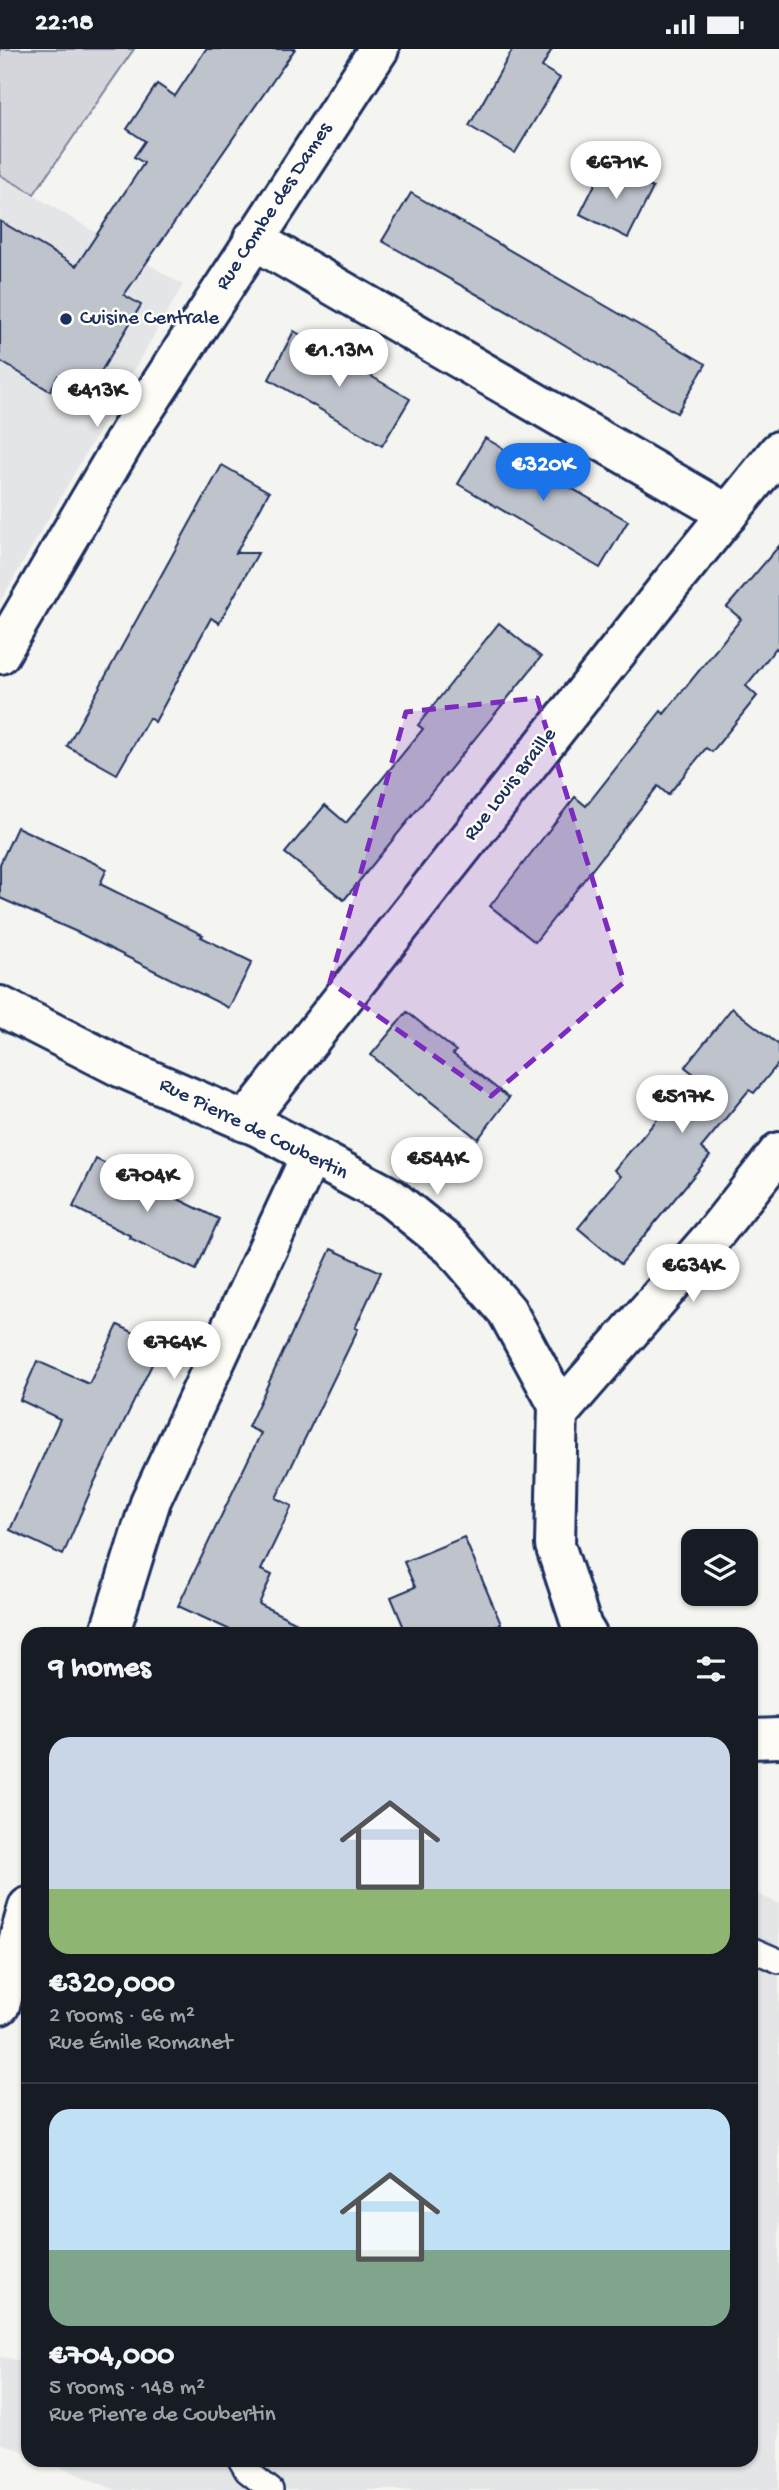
<!DOCTYPE html>
<html lang="en">
<head>
<meta charset="utf-8">
<style>
  :root { --surface:#171b24; --page:#20242c; --text:#f1f3f6; --muted:#9ea1a6; --line:#363941; --accent:#1a73e8 }
  body { margin:0; font-family:"Gochi Hand",sans-serif; background:var(--page); color:var(--text); height:100vh; display:flex; flex-direction:column; font-size:26px; white-space:nowrap }
  * { box-sizing:border-box; margin:0 }
  p { font-size:23px; color:var(--muted) }
  .icon { flex:none; width:38px; height:38px; fill:none; stroke:currentColor; stroke-width:2; stroke-linecap:round; stroke-linejoin:round }
  .map { position:relative; flex:1; overflow:hidden }
  .sheet { position:absolute; left:21px; top:1578px; width:737px; height:840px; display:flex; flex-direction:column; background:var(--surface); border-radius:21px; box-shadow:0 2px 5px #0004 }
  .sheet>* { flex:none }
  .controls { position:absolute; left:681px; top:1480px; display:grid; gap:14px }
  .controls a { display:grid; place-items:center; width:77px; height:77px; border-radius:14px; background:var(--surface); box-shadow:0 2px 5px #0004; font-size:35px }
  .price { position:absolute; translate:-50% -60px; padding:0 16px; border-radius:24px; background:#fff; color:#222; font-size:23px; line-height:46px; filter:drop-shadow(0 2px 4px #0008) }
  .price::after { content:''; position:absolute; left:50%; top:42px; width:21px; height:16px; margin-left:-10px; background:inherit; clip-path:polygon(0 0,100% 0,50% 100%) }
  .price.selected { background:var(--accent); color:#fff }
  ul { padding:0; list-style:none }
  li { display:grid; align-content:center; gap:14px; height:371px; padding:0 28px }
  li+li { border-top:2px solid var(--line) }
  li span { display:grid; place-items:center; height:217px; border-radius:21px; color:#555 }
  li>.icon { margin-inline-start:auto }
  span .icon { width:126px; height:126px; fill:#fffc; stroke-width:1 }
  li b { font-size:30px }
  h2 { display:flex; justify-content:space-between; align-items:center; height:84px; padding:0 28px; font-size:30px }
  .status { display:flex; justify-content:space-between; align-items:center; height:49px; padding:0 35px; background:var(--surface); direction:ltr }
  .status svg { height:19px; fill:currentColor }
  .map>svg:first-child { display:block }
  .built { fill:#e4e5e6 }
  .green { fill:#d4d6db; stroke:#78829c; stroke-width:2 }
  .building { fill:#bfc3cc; stroke:#1b2f5e; stroke-width:2 }
  .lines { fill:none; stroke-linecap:round; stroke-linejoin:round }
  .lane-casing { stroke:#1b2f5e; stroke-width:28 }
  .street-casing { stroke:#1b2f5e; stroke-width:44 }
  .lane { stroke:#fdfcf7; stroke-width:23 }
  .street { stroke:#fdfcf7; stroke-width:38 }
  .marked { fill:#7b2cbf; fill-opacity:0.2; stroke:#7b2cbf; stroke-width:5; stroke-dasharray:14 9; stroke-linejoin:round }
  .poi-dot { fill:#1b2f5e; stroke:#fdfcf7; stroke-width:2.5 }
  .labels { text-anchor:middle; dominant-baseline:central; stroke-width:5; stroke-linejoin:round; paint-order:stroke }
  .street-label { font-size:21px; fill:#1b2f5e; stroke:#fdfcf7 }
  .poi-label { font-size:21px; fill:#1b2f5e; stroke:#fdfcf7; text-anchor:start }
</style>
</head>
<body>
<div class="status"><b>22:18</b><svg viewBox="0 0 49 12"><path d="M0 12V9h3v3zM5 12V6h3v6zM10 12V3h3v9zM15 12V0h3v12zM26 1h20v11H26zM47 4h2v5h-2z"/></svg></div>
<div class="map">
<svg width="779" height="2441" viewBox="0 0 779 2441">
  <rect width="100%" height="100%" fill="#f4f4f1"/>
  <filter id="ink" filterUnits="userSpaceOnUse"><feTurbulence type="fractalNoise" baseFrequency=".0143" numOctaves="2"/><feDisplacementMap in="SourceGraphic" scale="14" xChannelSelector="R" yChannelSelector="G"/><feConvolveMatrix kernelMatrix="1 2 1 2 8 2 1 2 1" color-interpolation-filters="sRGB"/></filter>
  <g filter="url(#ink)">
    <!-- built -->
    <g class="built">
      <polygon points="0,126 183,236 0,553"/>
      <polygon points="751,1842 779,1855 779,2441 116,2441 46,2412 751,2412"/>
      <polygon points="0,2308 28,2313 28,2404 0,2394"/>
    </g>
    <!-- green -->
    <polygon class="green" points="0,0 134,0 34,145 0,126"/>
    <!-- building -->
    <g class="building">
      <polygon points="206,0 295,0 124,246 141,256 88,344 58,327 50,342 0,312 0,172 76,217 144,114 134,108 145,92 127,80 157,35 175,47"/>
      <polygon points="513,0 552,0 542,18 560,29 515,104 469,77"/>
      <polygon points="605,115 653,139 628,189 580,165"/>
      <polygon points="411,144 706,315 677,364 542,282 382,192"/>
      <polygon points="294,282 410,350 382,397 269,330"/>
      <polygon points="485,389 628,472 600,519 458,435"/>
      <polygon points="222,416 269,443 236,504 258,504 219,574 211,569 155,673 149,669 117,725 67,697"/>
      <polygon points="779,497 779,602 776,599 746,637 757,647 712,703 706,699 668,746 658,737 535,893 490,857 575,748 586,757 661,662 664,665 741,570 727,558"/>
      <polygon points="499,574 541,608 344,851 285,804 325,756 346,774 423,680 418,676"/>
      <polygon points="17,778 107,820 100,835 203,886 201,888 252,913 229,959 77,883 0,849 0,815"/>
      <polygon points="732,959 779,996 779,1014 754,1044 749,1041 701,1099 710,1107 621,1215 578,1179 621,1127 614,1121 695,1026 685,1018"/>
      <polygon points="407,963 456,1002 453,1005 509,1049 478,1090 421,1045 419,1046 371,1006"/>
      <polygon points="96,1110 219,1170 196,1221 130,1189 131,1187 73,1158"/>
      <polygon points="331,1200 381,1223 355,1279 358,1280 276,1449 292,1457 261,1521 272,1526 259,1555 321,1586 241,1586 178,1557 261,1384 248,1378"/>
      <polygon points="118,1276 161,1297 93,1436 63,1506 10,1481 60,1370 20,1351 37,1312 89,1335"/>
      <polygon points="464,1488 501,1575 477,1586 407,1586 391,1548 415,1538 404,1513"/>
    </g>
    <g class="lines">
      <defs>
        <g id="lane">
          <polyline points="751,1900 779,1912"/>
          <polyline points="241,2412 247,2422 271,2441"/>
        </g>
        <g id="street">
          <polyline points="253,190 728,465"/>
          <polyline points="0,605 134,376 379,0"/>
          <polyline points="0,957 120,1018 259,1078 390,1148 452,1198 507,1262 558,1356 555,1496 582,1578 587,1586"/>
          <polyline points="245,1073 670,536 779,402"/>
          <polyline points="558,1365 712,1188 779,1103"/>
          <polyline points="109,1586 151,1451 311,1106"/>
          <polyline points="751,1690 779,1689"/>
          <polyline points="0,1956 28,1858"/>
        </g>
      </defs>
      <!-- lane casing -->
      <use href="#lane" class="lane-casing"/>
      <!-- street casing -->
      <use href="#street" class="street-casing"/>
      <!-- lane -->
      <use href="#lane" class="lane"/>
      <!-- street -->
      <use href="#street" class="street"/>
    </g>
  </g>
  <!-- marked area -->
  <path class="marked" d="M 537,649 L 624,933 L 491,1047 L 330,933 L 406,663 Z"/>
  <!-- markers -->
  <circle class="poi-dot" cx="66" cy="270" r="7"/>
  <g class="labels">
    <!-- street labels -->
    <g class="street-label">
      <text transform="translate(275 158) rotate(-57)">Rue Combe des Dames</text>
      <text transform="translate(511 736) rotate(-52)">Rue Louis Braille</text>
      <text transform="translate(253 1081) rotate(26)">Rue Pierre de Coubertin</text>
    </g>
    <!-- poi labels -->
    <g class="poi-label">
      <text x="80" y="270">Cuisine Centrale</text>
    </g>
  </g>
</svg>
<div class="controls">
<a><svg class="icon" aria-label="layers" viewBox="0 0 24 24"><path d="M12 4l9 5-9 5-9-5zM3 14l9 5 9-5"/></svg></a>
</div>
<b class="price" style="left:616px;top:152px">€671K</b>
<b class="price" style="left:339px;top:340px">€1.13M</b>
<b class="price" style="left:97px;top:380px">€413K</b>
<b class="price selected" style="left:543px;top:454px">€320K</b>
<b class="price" style="left:682px;top:1086px">€517K</b>
<b class="price" style="left:437px;top:1148px">€544K</b>
<b class="price" style="left:147px;top:1165px">€704K</b>
<b class="price" style="left:693px;top:1255px">€634K</b>
<b class="price" style="left:174px;top:1332px">€764K</b>
<section class="sheet">
<h2>9 homes<svg class="icon" aria-label="filters" viewBox="0 0 24 24"><path d="M4 7h16M4 17h16"/><circle cx="9" cy="7" r="2"/><circle cx="15" cy="17" r="2"/></svg></h2>
<ul>
<li><span style="background:linear-gradient(#c9d6e8 70%,#8fb573 0)"><svg class="icon" aria-label="home" viewBox="0 0 24 24"><path d="M3 11l9-7 9 7M6 9v11h12V9"/></svg></span><div><b>€320,000</b><p>2 rooms · 66 m²</p><p>Rue Émile Romanet</p></div></li>
<li><span style="background:linear-gradient(#bfe0f5 65%,#7fa58c 0)"><svg class="icon" aria-label="home" viewBox="0 0 24 24"><path d="M3 11l9-7 9 7M6 9v11h12V9"/></svg></span><div><b>€704,000</b><p>5 rooms · 148 m²</p><p>Rue Pierre de Coubertin</p></div></li>
</ul>
</section>
</div>
</body>
</html>
